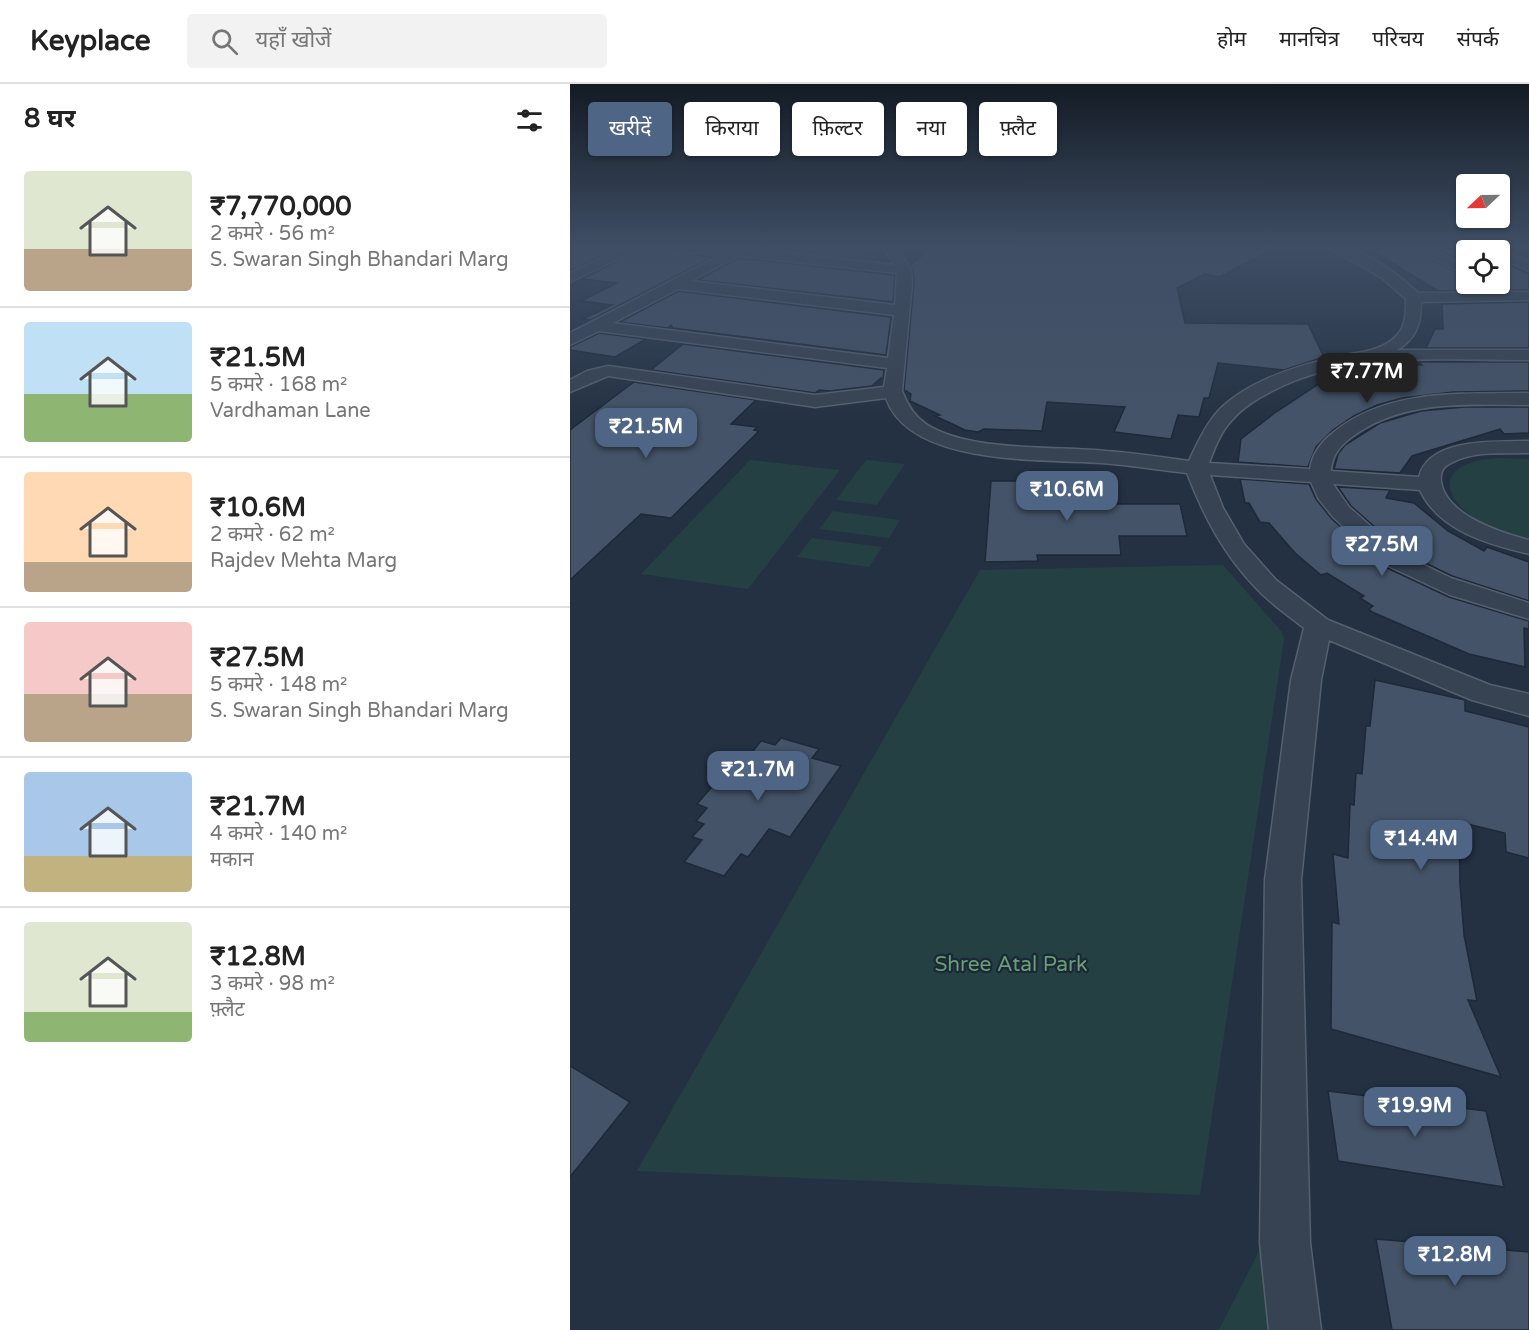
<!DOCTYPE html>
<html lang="hi">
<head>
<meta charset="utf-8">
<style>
  :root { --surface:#fff; --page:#f2f2f2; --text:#222; --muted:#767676; --line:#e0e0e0; --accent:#4f6585 }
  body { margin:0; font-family:"Varela Round","Noto Sans Devanagari",sans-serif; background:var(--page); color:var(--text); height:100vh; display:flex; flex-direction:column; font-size:22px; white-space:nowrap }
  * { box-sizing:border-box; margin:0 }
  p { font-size:20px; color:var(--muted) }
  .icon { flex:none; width:33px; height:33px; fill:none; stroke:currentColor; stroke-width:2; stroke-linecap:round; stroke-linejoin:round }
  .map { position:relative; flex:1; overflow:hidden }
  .drawer { display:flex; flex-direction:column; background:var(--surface); width:570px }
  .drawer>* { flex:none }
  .top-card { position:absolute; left:18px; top:18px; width:570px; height:54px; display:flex; gap:12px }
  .needle { width:39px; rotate:248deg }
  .controls { position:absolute; left:886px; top:90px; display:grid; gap:12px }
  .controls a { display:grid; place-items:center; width:54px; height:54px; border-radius:6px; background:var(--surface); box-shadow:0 2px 4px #0004; font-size:30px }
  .price { position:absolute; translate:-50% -51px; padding:0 14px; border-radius:12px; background:var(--accent); color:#fff; font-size:20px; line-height:39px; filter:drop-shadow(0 2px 3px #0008) }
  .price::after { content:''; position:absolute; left:50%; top:36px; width:18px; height:14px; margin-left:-9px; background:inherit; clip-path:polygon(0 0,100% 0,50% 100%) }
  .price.active { background:#222; color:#fff }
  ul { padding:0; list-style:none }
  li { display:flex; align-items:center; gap:18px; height:150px; padding:0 24px }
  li+li { border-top:2px solid var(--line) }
  li span { display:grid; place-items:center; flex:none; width:168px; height:120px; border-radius:6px; color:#555 }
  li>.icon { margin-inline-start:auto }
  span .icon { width:72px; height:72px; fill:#fffc; stroke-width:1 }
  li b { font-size:26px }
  h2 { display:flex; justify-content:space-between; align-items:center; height:72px; padding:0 24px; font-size:26px }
  .tag { padding:0 21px; border-radius:6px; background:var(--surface); box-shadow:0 2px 4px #0004; font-size:21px; line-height:54px }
  .tag.active { background:var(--accent); color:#fff }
  header { display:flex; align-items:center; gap:36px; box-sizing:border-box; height:84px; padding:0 30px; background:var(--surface); border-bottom:2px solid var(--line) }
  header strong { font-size:28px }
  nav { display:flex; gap:33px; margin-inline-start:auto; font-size:21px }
  .search { width:420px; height:54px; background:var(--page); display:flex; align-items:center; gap:15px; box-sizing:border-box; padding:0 21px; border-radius:6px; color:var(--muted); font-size:22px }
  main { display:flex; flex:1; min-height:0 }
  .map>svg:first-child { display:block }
  .green { fill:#254043 }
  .building { fill:#445367; stroke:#1e2939; stroke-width:1.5 }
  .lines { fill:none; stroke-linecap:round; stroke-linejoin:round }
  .minor-casing { stroke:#55606f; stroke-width:3 }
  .minor { fill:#374352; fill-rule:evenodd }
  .labels { text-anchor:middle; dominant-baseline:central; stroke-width:4.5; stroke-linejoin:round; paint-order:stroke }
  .near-park-label { font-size:21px; fill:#689f74; stroke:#1c2737 }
</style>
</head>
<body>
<header>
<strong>Keyplace</strong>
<div class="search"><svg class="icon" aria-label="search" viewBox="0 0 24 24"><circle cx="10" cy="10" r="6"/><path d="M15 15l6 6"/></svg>यहाँ खोजें</div>
<nav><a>होम</a><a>मानचित्र</a><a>परिचय</a><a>संपर्क</a></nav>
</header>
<main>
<section class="drawer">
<h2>8 घर<svg class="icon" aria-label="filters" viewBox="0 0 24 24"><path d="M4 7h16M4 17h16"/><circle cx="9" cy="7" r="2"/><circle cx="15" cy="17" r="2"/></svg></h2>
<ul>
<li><span style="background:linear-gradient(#dfe7d0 65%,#b9a48a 0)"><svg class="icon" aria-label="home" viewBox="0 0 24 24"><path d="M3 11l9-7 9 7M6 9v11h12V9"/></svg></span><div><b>₹7,770,000</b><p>2 कमरे · 56 m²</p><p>S. Swaran Singh Bhandari Marg</p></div></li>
<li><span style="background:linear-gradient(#bfe0f5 60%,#8fb573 0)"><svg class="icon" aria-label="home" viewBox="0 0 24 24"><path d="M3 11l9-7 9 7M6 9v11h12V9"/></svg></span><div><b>₹21.5M</b><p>5 कमरे · 168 m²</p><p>Vardhaman Lane</p></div></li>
<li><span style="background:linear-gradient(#ffd9b3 75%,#b9a48a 0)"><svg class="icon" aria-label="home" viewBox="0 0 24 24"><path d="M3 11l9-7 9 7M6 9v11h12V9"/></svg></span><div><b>₹10.6M</b><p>2 कमरे · 62 m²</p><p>Rajdev Mehta Marg</p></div></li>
<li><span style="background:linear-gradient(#f6c9c9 60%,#b9a48a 0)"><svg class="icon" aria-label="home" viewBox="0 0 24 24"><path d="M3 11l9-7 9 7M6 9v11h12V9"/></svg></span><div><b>₹27.5M</b><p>5 कमरे · 148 m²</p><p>S. Swaran Singh Bhandari Marg</p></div></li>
<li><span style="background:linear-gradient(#a9c7e8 70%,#c2b280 0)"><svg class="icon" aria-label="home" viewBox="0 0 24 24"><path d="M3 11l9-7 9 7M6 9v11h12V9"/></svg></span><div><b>₹21.7M</b><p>4 कमरे · 140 m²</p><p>मकान</p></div></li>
<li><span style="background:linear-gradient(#dfe7d0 75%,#8fb573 0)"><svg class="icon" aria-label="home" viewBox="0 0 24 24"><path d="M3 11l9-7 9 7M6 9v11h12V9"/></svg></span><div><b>₹12.8M</b><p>3 कमरे · 98 m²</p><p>फ़्लैट</p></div></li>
</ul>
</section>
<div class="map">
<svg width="959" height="1246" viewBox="0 0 959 1246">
  <rect width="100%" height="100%" fill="#233142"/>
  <!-- green -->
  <g class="green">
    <polygon points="222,164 300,164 313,182 201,167"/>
    <path d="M 926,374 L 959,375 L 959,456 C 933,450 876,429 880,396 C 888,378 909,376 926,374 Z"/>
    <polygon points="180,376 270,386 178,505 71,490"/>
    <polygon points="296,376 335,380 307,421 266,416"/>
    <polygon points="263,427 330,436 319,454 249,445"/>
    <polygon points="242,454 312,463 299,483 227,473"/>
    <polygon points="653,481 711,547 714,555 630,1111 67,1087 410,486"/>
    <polygon points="694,1157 705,1246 649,1246"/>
  </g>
  <!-- building -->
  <g class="building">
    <polygon points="18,164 47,164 0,187 0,175"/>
    <polygon points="73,164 92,164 110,167 116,170 143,173 21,236 13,235 42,221 11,217 47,199 12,195"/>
    <polygon points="362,164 705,164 650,193 635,190 607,204 615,239 738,240 754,273 714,286 648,279 639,314 634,314 629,333 608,331 601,355 544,348 555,323 477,318 472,347 414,345 408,348 395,346 365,332 370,331 340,317 341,310 334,306 344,199 343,186 340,181"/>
    <polygon points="798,164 841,164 897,194 897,200 930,200 930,176 959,190 959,206 868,207"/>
    <polygon points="866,164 905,164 909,166 897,166 897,180"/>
    <polygon points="168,174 325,191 323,218 128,196"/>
    <polygon points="108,207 321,233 316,271 103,244 101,241 97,244 50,238"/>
    <polygon points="959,218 959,264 856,264 865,245 873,245 872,220"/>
    <polygon points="29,249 76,255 45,273 0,266 0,263"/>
    <polygon points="113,260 314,286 313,295 311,294 302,302 260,307 249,306 245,309 81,286"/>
    <polygon points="849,278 959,278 959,307 883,308 832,314 807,321 784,332 763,346 746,363 738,383 668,378 671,355 706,328 747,301 766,294 845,284 847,281 852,281"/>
    <polygon points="64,298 186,316 161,340 187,343 184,346 189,347 101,434 71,430 0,496 0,346"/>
    <polygon points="894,323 959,323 959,349 934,350 930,345 842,372 830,389 764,385 768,370 775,361 810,339 851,327"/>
    <polygon points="670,395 739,400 746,415 761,434 813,482 879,513 959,537 959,545 954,544 955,583 899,570 802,528 799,525 803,522 790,514 794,512 757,489 751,491 725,469 699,439 690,438 679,419 675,419"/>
    <polygon points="421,397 500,397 500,404 511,404 511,408 536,408 538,420 610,420 617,452 549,452 551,471 467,471 468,477 415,478"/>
    <polygon points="768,403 820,406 816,414 844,419 878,447 914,467 917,463 959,478 959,517 882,492 833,468 781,422"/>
    <polygon points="805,596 895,616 895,627 959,643 959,774 936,768 935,749 889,738 890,800 894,851 907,917 898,916 931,993 761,945 762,838 769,840 763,770 778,774 780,720 784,721 786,689 792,690 796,642 800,642"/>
    <polygon points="211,654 249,665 242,674 271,682 220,753 199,745 178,773 171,770 154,792 114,778 132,756 122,753 134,740 126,737 137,724 127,720 166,675 174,678 191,657 205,661"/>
    <polygon points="0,982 60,1018 0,1093"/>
    <polygon points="758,1007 916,1027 934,1103 768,1077"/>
    <polygon points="806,1155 959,1168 959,1246 822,1246"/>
  </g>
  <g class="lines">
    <defs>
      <g id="minor">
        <polygon points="0,164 16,164 0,173"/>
        <polygon points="53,164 71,164 0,198 0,189"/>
        <path d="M 110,164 L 170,164 L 324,181 L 314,164 L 327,164 L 341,186 L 342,199 L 332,307 C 337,320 344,332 356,340 C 398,368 486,362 536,367 C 564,369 591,373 619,377 C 627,359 636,340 649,326 C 679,296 729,281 770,272 C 789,268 814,267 828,250 C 836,241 836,226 836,215 L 812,194 L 760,164 C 766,164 773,163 779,165 C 804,172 830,192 848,209 L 959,208 L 959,216 L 851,218 C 851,240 846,255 827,266 L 959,266 L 959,276 C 873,277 783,266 704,306 C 689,314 674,322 663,335 C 651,347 645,363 639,379 L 740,385 C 742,370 752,357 764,348 C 818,304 894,310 959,309 L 959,321 C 902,321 840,315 789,348 C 774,358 762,368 761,387 L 849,393 C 859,353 927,358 959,357 L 959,369 C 934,370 904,366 881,379 C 873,383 870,388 871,397 C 875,431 931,449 959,456 L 959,470 C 918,460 869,447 850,406 L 763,400 L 779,423 L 832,470 L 881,494 L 959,519 L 959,535 L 880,511 L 814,480 L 763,433 L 748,414 L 741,398 L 640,391 L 653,424 L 674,460 L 706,496 L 758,536 L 920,601 L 959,610 L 959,632 L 902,616 L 759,556 L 751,596 L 731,796 L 740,1159 L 751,1246 L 699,1246 L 690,1159 L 695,796 L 721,596 L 734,544 C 719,532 701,520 687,505 C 654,471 634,433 617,389 C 589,386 560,381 531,379 C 472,375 339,382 316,314 L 245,323 L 38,292 L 0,308 L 0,296 L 17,287 L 38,282 L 245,311 L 314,303 L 317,284 L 29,247 L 0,261 L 0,249 L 151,171 L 116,168 ZM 168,172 L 327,189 L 325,221 L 121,197 ZM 108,205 L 324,231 L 318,274 L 43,239 Z"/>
        <polygon points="843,164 860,164 897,183 897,192"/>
        <polygon points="930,165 959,178 959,187 930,174 930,166 925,166"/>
      </g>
    </defs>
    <!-- minor casing -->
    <use href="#minor" class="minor-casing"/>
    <!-- minor -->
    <use href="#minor" class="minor"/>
  </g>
  <!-- sky -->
  <linearGradient id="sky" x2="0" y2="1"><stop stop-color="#131b24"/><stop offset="0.48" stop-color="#3f4e65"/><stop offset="1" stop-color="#3f4e65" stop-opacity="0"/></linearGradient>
  <rect width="959" height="339" fill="url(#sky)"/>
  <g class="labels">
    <!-- near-park labels -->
    <g class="near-park-label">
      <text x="441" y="880">Shree Atal Park</text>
    </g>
  </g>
</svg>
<div class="controls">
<a><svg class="needle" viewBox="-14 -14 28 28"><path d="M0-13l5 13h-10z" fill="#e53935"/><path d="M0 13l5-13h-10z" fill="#767676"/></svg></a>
<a><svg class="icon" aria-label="locate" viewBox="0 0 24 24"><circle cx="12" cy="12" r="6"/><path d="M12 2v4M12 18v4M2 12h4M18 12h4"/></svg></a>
</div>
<b class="price active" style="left:797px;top:320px">₹7.77M</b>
<b class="price" style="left:76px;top:375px">₹21.5M</b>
<b class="price" style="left:497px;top:438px">₹10.6M</b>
<b class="price" style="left:812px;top:493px">₹27.5M</b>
<b class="price" style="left:188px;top:718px">₹21.7M</b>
<b class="price" style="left:851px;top:787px">₹14.4M</b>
<b class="price" style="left:845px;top:1054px">₹19.9M</b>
<b class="price" style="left:885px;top:1203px">₹12.8M</b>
<div class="top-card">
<a class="tag active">खरीदें</a>
<a class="tag">किराया</a>
<a class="tag">फ़िल्टर</a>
<a class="tag">नया</a>
<a class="tag">फ़्लैट</a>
</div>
</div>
</main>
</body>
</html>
